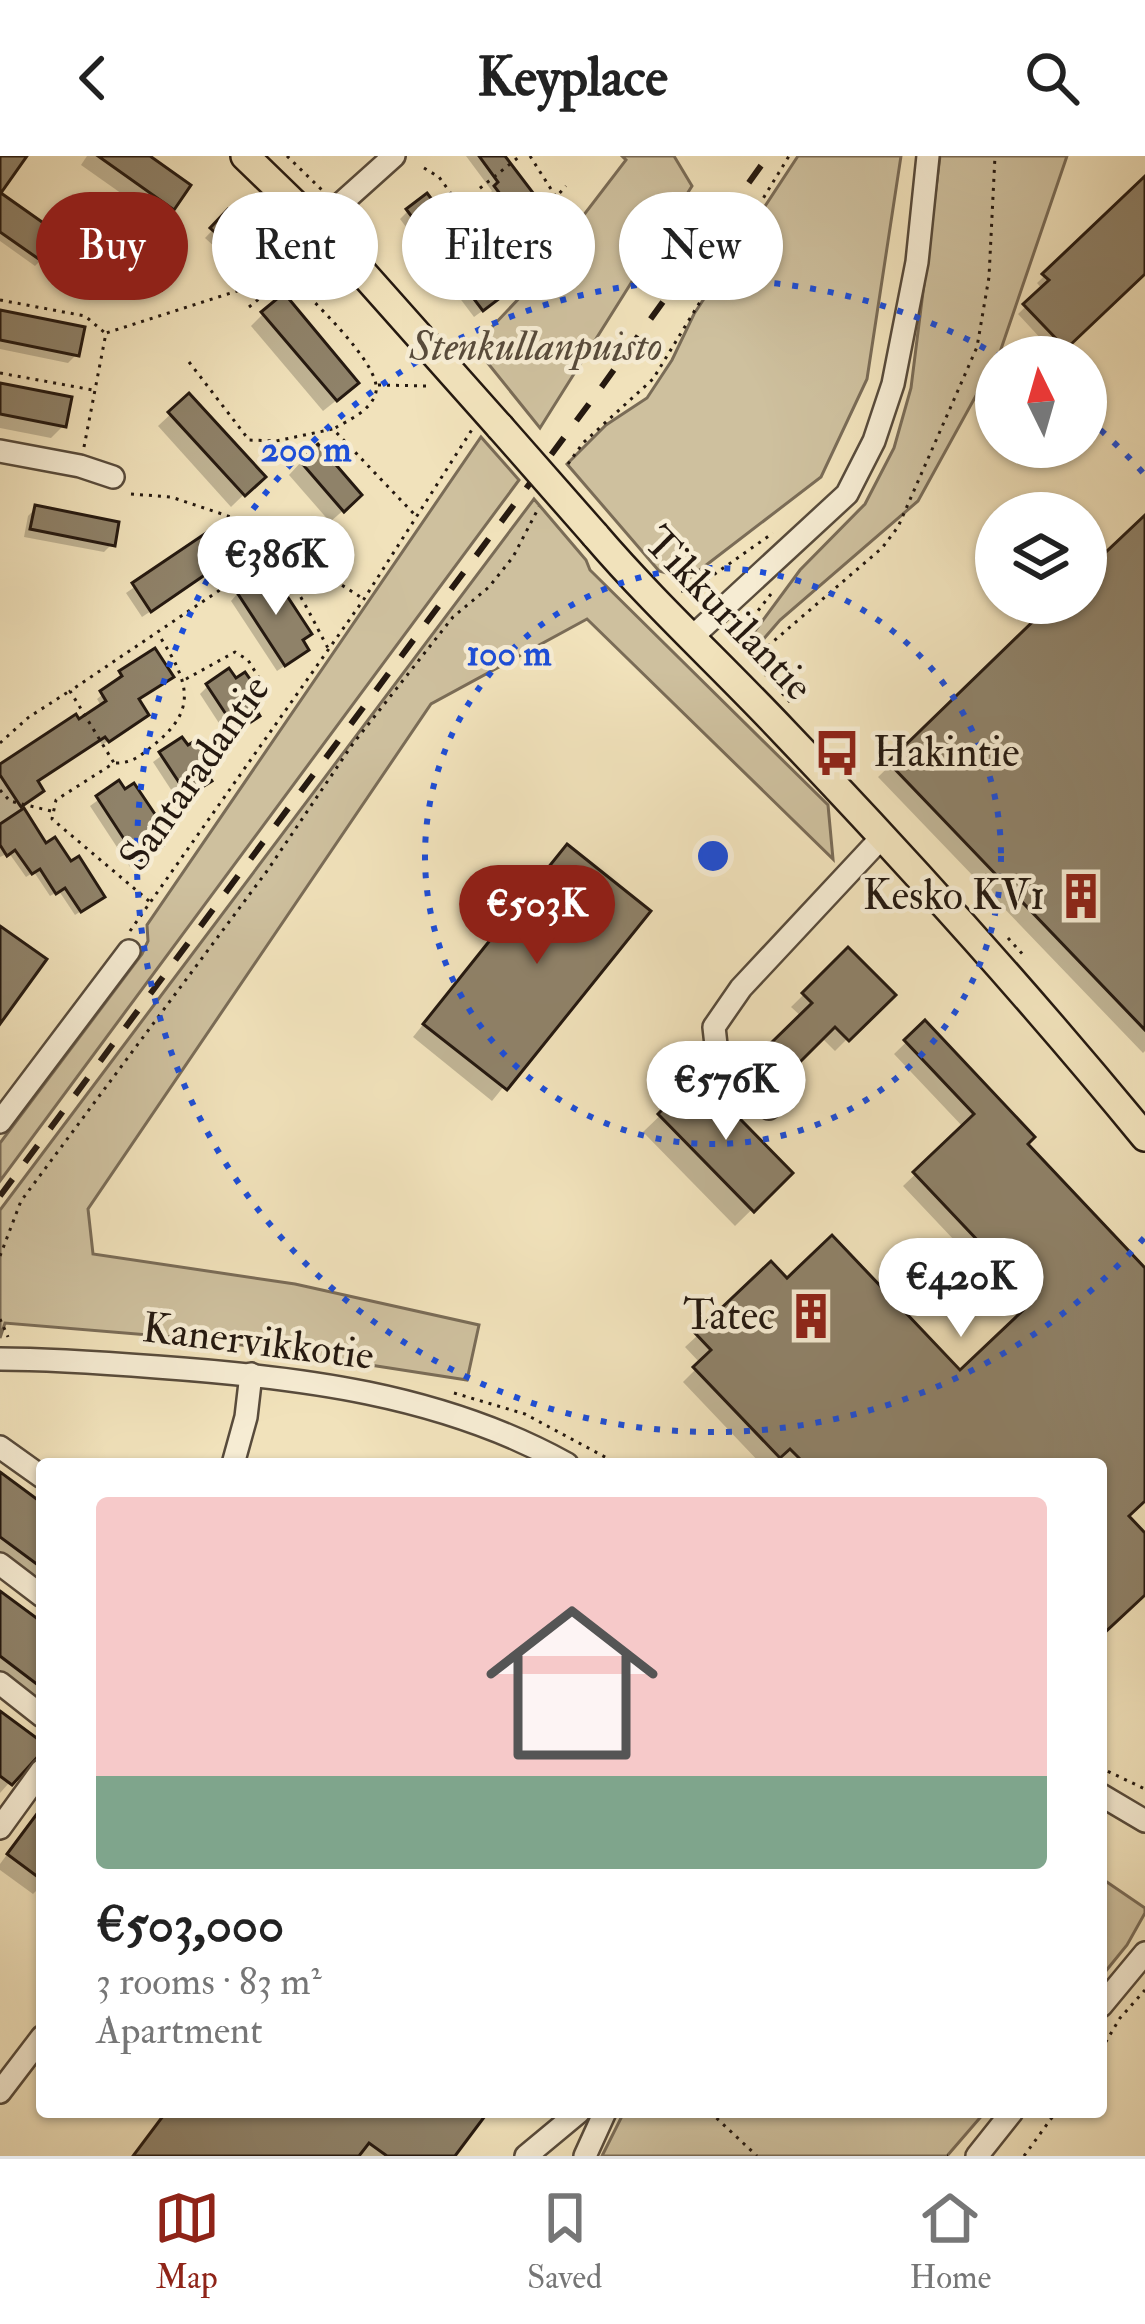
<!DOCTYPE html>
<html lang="en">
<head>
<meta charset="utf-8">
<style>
  :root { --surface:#fff; --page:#f2f2f2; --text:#222; --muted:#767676; --line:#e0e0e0; --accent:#8f2418 }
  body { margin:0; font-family:"IM FELL Double Pica",serif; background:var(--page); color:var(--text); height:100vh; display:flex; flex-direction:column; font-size:45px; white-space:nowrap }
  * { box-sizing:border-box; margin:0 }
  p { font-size:39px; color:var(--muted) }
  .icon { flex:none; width:66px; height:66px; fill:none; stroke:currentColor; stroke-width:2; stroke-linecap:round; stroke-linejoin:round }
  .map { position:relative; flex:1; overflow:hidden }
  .details { position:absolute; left:36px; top:1302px; width:1071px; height:660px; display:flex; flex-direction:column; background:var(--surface); border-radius:12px; box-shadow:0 3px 9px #0004 }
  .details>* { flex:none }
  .hud { position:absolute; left:36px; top:36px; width:1074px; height:108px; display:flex; gap:24px }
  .needle { width:78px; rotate:355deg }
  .tools { position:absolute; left:975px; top:180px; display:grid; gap:24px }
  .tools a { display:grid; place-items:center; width:132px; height:132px; border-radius:50%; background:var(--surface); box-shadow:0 3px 9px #0004; font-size:60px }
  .price { position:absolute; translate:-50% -102px; padding:0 27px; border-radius:42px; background:#fff; color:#222; font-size:39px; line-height:78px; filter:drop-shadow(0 3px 6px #0008) }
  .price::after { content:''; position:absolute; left:50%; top:72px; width:36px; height:27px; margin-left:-18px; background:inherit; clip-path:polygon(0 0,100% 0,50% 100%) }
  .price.on { background:var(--accent); color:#fff }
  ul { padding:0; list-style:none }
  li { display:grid; align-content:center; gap:24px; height:636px; padding:0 60px }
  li+li { border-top:3px solid var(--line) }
  li span { display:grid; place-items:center; height:372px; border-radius:12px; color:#555 }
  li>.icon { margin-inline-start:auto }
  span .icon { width:216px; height:216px; fill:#fffc; stroke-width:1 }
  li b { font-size:51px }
  .pill { padding:0 42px; border-radius:54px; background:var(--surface); box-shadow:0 3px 9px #0004; font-size:42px; line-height:108px }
  .pill.on { background:var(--accent); color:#fff }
  header { display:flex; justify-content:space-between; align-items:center; height:156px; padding:0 60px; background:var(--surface); font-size:54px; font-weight:700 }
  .dock { display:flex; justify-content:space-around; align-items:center; height:168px; border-top:3px solid var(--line); background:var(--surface); font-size:33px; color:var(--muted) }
  .dock a { display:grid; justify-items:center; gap:6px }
  .dock .on { color:var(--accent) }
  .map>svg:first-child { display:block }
  .green { fill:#cec09e; stroke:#7a6c57; stroke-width:3 }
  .shadow { fill:#0003 }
  .building { fill:#8f8269; stroke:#251910; stroke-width:3 }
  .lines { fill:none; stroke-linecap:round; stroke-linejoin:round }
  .minor-casing { stroke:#584b3b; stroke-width:26 }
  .major-casing { stroke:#251910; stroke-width:32 }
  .path { stroke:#251910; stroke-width:3; stroke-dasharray:3 6; stroke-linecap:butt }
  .minor { stroke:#f6ecd3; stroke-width:21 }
  .major { stroke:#f1e2bb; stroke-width:27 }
  .rail { stroke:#251910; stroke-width:6; stroke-dasharray:21 21; stroke-linecap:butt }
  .major-bridge-casing { stroke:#251910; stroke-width:32; stroke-linecap:butt }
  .major-bridge { stroke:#f1e2bb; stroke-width:27 }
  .ring { fill:none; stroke:#1d4ed8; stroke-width:6; stroke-dasharray:6 12 }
  .labels { text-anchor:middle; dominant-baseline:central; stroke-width:9; stroke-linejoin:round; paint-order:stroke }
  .park-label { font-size:42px; font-style:italic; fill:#584b3b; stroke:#f6ecd3 }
  .street-label { font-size:42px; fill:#251910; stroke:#f6ecd3 }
  .poi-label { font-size:42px; fill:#251910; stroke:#f6ecd3; text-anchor:end }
  .centre { fill:#1d4ed8; stroke:#f6ecd3; stroke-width:6 }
  .ring-label { font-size:36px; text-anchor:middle; font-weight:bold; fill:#1d4ed8; stroke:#f6ecd3; stroke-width:9; stroke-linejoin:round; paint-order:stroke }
</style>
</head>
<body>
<header><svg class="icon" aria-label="back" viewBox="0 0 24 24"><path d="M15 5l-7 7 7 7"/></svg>Keyplace<svg class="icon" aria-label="search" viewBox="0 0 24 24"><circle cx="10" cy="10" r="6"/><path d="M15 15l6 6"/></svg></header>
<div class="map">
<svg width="1145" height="2000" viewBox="0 0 1145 2000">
  <rect width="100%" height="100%" fill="#f1e2bb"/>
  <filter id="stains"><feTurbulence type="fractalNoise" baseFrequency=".00167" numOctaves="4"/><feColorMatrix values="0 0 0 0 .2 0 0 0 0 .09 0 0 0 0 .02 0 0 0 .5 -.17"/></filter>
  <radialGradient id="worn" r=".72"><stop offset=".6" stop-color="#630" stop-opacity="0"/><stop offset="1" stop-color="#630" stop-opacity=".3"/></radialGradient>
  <!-- green -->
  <g class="green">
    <polygon points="622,0 674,0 692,30 540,272 474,190 524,137 626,4"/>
    <polygon points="798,0 901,0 867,223 821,321 688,423 659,415 567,308 606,269 647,242 672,204 694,158"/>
    <polygon points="940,0 1067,0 1000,196 918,345 780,464 755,493 749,483 800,414 865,348 894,292 911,232"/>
    <polygon points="481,281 519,324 0,1025 0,987 142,798 148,785 147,769"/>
    <polygon points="534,343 586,404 590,414 828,649 833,703 587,463 431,548 88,1053 93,1098 295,1128 479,1169 467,1224 209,1184 5,1167 0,1182 0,1054"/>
    <polygon points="1101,1722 1145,1752 1145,1757 1127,1789 1101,1821"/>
    <polygon points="624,1956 985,1956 947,2000 602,2000"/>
  </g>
  <!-- shadow -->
  <g class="shadow">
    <polygon points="87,0 145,0 171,52 159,64 81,9"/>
    <polygon points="466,0 505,0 503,2 550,83 532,97 488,39 492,35"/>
    <polygon points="1145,25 1145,115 1056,199 1018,158 1043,134 1037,127"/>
    <polygon points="0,40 41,104 35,110 0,85"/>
    <polygon points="87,49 112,71 175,111 157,135 127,114 124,117 68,74"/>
    <polygon points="408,55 493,147 474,161 400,63"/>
    <polygon points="228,58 255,97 239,113 205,82"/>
    <polygon points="0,157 76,199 68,207 0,193"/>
    <polygon points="263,158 343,239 323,255 251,170"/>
    <polygon points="0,230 63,270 51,282 0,272"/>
    <polygon points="189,241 262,321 231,351 158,270"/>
    <polygon points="301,306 346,352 330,366 289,319"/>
    <polygon points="36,352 112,388 104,396 24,381 28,360"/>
    <polygon points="1145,364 1145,895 1143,897 878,621 1058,447 1086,447 1086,420"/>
    <polygon points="205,381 214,413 142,461 126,437"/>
    <polygon points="238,437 298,501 277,515 231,445"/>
    <polygon points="121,518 136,544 140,564 102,589 99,584 34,626 35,640 19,651 45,691 96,745 75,759 59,735 50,740 34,716 26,721 9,697 0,701 0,611 102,551 97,543 118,526 116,523"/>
    <polygon points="208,530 249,567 228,581 200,538"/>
    <polygon points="182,585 203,618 200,632 179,646 153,606"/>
    <polygon points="119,629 155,684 151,698 130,711 90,650"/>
    <polygon points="555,704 646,755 492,945 413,881"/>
    <polygon points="848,795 891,839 835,895 821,881 779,923 759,903 802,861 791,851"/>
    <polygon points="924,869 1024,989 1145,1117 1145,1341 1125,1360 1145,1381 1145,1435 1101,1477 1101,1308 781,1308 776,1303 770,1308 761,1308 683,1226 701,1208 685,1191 698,1179 787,1126 960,1218 1024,1158 903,1030 964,972 894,898"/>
    <polygon points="697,924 789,1017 735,1070 643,976"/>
    <polygon points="0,1319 42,1351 42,1434 0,1402"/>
    <polygon points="0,1439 42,1470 42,1553 0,1522"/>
    <polygon points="0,1558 42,1590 0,1637"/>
    <polygon points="42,1651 42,1729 33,1738 0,1714 0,1708"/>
    <polygon points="166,1956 484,1956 451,2000 133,2000"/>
  </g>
  <!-- building -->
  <g class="building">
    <polygon points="0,0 27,0 1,37 62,80 43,106 0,76"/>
    <polygon points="98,0 150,0 191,29 174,54"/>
    <polygon points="479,0 505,0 562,75 541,92 494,30 498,26"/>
    <polygon points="1145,20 1145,118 1066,193 1023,148 1049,124 1042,118"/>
    <polygon points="427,37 504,139 483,155 406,53"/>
    <polygon points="87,45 118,67 116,71 179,110 162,134 132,112 129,117 69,69"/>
    <polygon points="228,53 234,58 238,54 257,71 252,76 257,80 250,88 259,97 249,107 210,72"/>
    <polygon points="284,137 359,227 337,245 261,156"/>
    <polygon points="0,154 85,171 79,200 0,184"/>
    <polygon points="0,227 72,241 66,271 0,258"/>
    <polygon points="189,237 266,321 245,340 168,256"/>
    <polygon points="318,288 362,339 344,356 299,304"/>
    <polygon points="35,349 119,366 115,390 30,373"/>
    <polygon points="1145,359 1145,874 888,606 1052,447 1086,447 1086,415"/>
    <polygon points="206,377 225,405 151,456 132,427"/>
    <polygon points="260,420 267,429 276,423 312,478 303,484 309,494 285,510 236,435"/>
    <polygon points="155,492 174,521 139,543 149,559 109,586 105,581 38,625 44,635 21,651 0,619 0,608 76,558 79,563 106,545 100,535 122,520 119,515"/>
    <polygon points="229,512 236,522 245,516 264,543 254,550 260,560 237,575 206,528"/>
    <polygon points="182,581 188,589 198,583 215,610 206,616 212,625 188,640 159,596"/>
    <polygon points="119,624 125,633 134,627 167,676 157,682 163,690 139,706 96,640"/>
    <polygon points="24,652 46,687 55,681 71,705 79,700 105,741 81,756 65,732 56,738 40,713 32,718 15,694 7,700 0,689 0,668"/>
    <polygon points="567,688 651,755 507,934 423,868"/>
    <polygon points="0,770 47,803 0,868"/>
    <polygon points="848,791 896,839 849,885 835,871 793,913 769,889 812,847 802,837"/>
    <polygon points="925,864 1035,981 1028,988 1145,1112 1145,1345 1129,1360 1145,1377 1145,1439 1101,1480 1101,1308 805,1308 790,1293 780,1302 693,1211 711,1194 695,1177 771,1105 787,1122 832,1079 960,1214 1034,1144 913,1016 974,958 904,884"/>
    <polygon points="697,919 793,1017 754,1056 658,958"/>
    <polygon points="0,1316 42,1347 42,1412 0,1381"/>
    <polygon points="0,1435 42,1466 42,1532 0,1500"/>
    <polygon points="0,1555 42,1586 42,1596 12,1629 0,1620"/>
    <polygon points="42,1651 42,1724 7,1698"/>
    <polygon points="166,1956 488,1956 455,2000 387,2000 369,1987 359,2000 133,2000"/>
  </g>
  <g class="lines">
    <defs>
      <g id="minor">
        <polyline points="316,70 394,0"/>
        <polyline points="0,295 80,310 113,321"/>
        <polyline points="690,483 847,338 874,285 893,228 917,106 928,0"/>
        <polyline points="769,952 717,898 714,871 741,832 883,680"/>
        <polyline points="0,966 129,795"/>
        <path d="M 0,1203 C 52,1203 105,1207 157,1211 C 298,1221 441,1238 567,1308"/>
        <polyline points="0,1291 42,1321"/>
        <polyline points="233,1308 246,1261 251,1218"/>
        <polyline points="0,1408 42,1440"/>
        <polyline points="0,1527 42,1560"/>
        <polyline points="1101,1639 1145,1665"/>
        <polyline points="0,1672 42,1614"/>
        <polyline points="1101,1850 1145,1797"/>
        <polyline points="0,1936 42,1881"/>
        <polyline points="526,2000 579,1956"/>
        <polyline points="585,2000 605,1956"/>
        <polyline points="977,2000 1012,1956"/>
      </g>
      <g id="major">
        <polyline points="245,0 347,99 500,271"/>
        <path d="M 595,379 C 655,449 722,510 785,577 C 910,708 1030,841 1145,981"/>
      </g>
    </defs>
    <!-- minor casing -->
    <use href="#minor" class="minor-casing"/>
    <!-- major casing -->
    <use href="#major" class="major-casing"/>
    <!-- path -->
    <g class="path">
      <polyline points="287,0 324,36"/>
      <polyline points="530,0 556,41 566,30"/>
      <polyline points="424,12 439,21 506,114"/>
      <polyline points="464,54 479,33 520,0"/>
      <polyline points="0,144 85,160 104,176"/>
      <path d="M 249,151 L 288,119 C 308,141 382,208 376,236 C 372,254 349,264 335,272"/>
      <polyline points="189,206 249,284 276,285 333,273 416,360"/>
      <polyline points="0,217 93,234"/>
      <polyline points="378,229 429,230"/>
      <polyline points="84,291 106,177 237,135 292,78"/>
      <polyline points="568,308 583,287 653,223 789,0"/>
      <polyline points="131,338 171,341 240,364 362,442"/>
      <polyline points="692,434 773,377"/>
      <polyline points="681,435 691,435 702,448"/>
      <polyline points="728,477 790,546"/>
      <polyline points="736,483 771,438"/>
      <polyline points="754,502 882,392 898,371 977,191 989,121 995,0"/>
      <polyline points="186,523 235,496 248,504 267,535"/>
      <polyline points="0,587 29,561 68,536"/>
      <path d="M 116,607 C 131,607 139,601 151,591 C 198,555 190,528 160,481"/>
      <polyline points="0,634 10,645 51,655"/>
      <path d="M 149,745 L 52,663 L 56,644 L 114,607 L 70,535 L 257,409 C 265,408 269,405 276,410 C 293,419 317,473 328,492"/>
      <polyline points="130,775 364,443 473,272"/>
      <polyline points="1008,782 1026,802"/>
      <polyline points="0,1100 21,1045 267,715 352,589 453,461 489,431 513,401 539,351"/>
      <polyline points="0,1163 8,1181"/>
      <polyline points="454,1237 525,1258 618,1308"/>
      <polyline points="1101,1616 1103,1613 1145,1633"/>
      <polyline points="1101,1894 1120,1862 1145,1834"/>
      <polyline points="710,1956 757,2000"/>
      <polyline points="947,2000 948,2000"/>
      <polyline points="1024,2000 1056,1956"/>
    </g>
    <!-- minor -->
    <use href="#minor" class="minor"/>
    <!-- major -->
    <use href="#major" class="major"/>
    <!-- rail -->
    <polyline class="rail" points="0,1040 603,229 768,0"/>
    <defs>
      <polyline id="major-bridge" points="500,271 595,379"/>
    </defs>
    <!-- major-bridge casing -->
    <use href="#major-bridge" class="major-bridge-casing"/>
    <!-- major-bridge -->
    <use href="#major-bridge" class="major-bridge"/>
  </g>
  <!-- distance rings -->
  <g class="ring">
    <circle cx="713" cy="700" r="288"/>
    <path d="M1144 1082A576 576 0 1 1 997 199M1087 262A576 576 0 0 1 1144 318"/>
  </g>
  <!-- icons -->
  <defs>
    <symbol id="bus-bare" viewBox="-9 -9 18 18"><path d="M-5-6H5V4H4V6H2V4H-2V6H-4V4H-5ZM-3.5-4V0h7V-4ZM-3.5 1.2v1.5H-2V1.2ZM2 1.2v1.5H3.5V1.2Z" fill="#8f2418" stroke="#f6ecd3" stroke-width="2.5" paint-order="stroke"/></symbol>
    <symbol id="building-bare" viewBox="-9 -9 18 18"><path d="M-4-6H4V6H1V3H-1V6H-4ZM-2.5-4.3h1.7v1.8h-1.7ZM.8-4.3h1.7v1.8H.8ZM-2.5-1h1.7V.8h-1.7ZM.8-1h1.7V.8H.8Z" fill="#8f2418" stroke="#f6ecd3" stroke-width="2.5" paint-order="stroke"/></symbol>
  </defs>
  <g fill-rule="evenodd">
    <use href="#bus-bare" x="804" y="564" width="66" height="66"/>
    <use href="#building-bare" x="1048" y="707" width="66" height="66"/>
    <use href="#building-bare" x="778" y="1127" width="66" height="66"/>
  </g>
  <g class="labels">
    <!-- park labels -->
    <g class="park-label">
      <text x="536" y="191">Stenkullanpuisto</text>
    </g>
    <!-- street labels -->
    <g class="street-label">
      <text transform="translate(728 458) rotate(46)">Tikkurilantie</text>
      <text transform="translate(195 617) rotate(-55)">Santaradantie</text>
      <text transform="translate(258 1186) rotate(7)">Kanervikkotie</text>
    </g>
    <!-- poi labels -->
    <g class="poi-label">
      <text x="873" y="597" text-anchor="start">Hakintie</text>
      <text x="1045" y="740">Kesko KV1</text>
      <text x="775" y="1160">Tatec</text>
    </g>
  </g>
  <circle cx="713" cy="700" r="18" class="centre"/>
  <g class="ring-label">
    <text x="306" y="305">200 m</text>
    <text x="509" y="509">100 m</text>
  </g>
  <rect width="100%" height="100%" filter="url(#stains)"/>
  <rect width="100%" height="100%" fill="url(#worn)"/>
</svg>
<div class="tools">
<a><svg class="needle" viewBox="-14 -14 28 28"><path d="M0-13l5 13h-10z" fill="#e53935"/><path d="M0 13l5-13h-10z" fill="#767676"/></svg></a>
<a><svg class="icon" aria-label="layers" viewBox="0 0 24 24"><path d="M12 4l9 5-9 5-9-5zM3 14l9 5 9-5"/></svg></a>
</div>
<b class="price" style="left:276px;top:462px">€386K</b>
<b class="price on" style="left:537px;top:811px">€503K</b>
<b class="price" style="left:726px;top:987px">€576K</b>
<b class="price" style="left:961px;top:1184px">€420K</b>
<div class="hud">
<a class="pill on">Buy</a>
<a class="pill">Rent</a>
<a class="pill">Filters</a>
<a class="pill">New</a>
</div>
<section class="details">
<ul>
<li><span style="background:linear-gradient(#f6c9c9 75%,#7fa58c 0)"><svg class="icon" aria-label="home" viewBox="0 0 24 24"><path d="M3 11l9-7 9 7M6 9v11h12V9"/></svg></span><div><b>€503,000</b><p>3 rooms · 83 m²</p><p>Apartment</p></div></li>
</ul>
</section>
</div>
<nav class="dock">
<a class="on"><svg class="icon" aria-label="map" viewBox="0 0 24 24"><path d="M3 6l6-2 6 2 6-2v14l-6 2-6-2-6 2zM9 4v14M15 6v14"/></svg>Map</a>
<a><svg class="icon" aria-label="saved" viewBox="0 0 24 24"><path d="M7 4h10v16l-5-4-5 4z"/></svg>Saved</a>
<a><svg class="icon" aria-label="home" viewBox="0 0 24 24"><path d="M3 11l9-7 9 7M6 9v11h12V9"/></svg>Home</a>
</nav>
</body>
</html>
